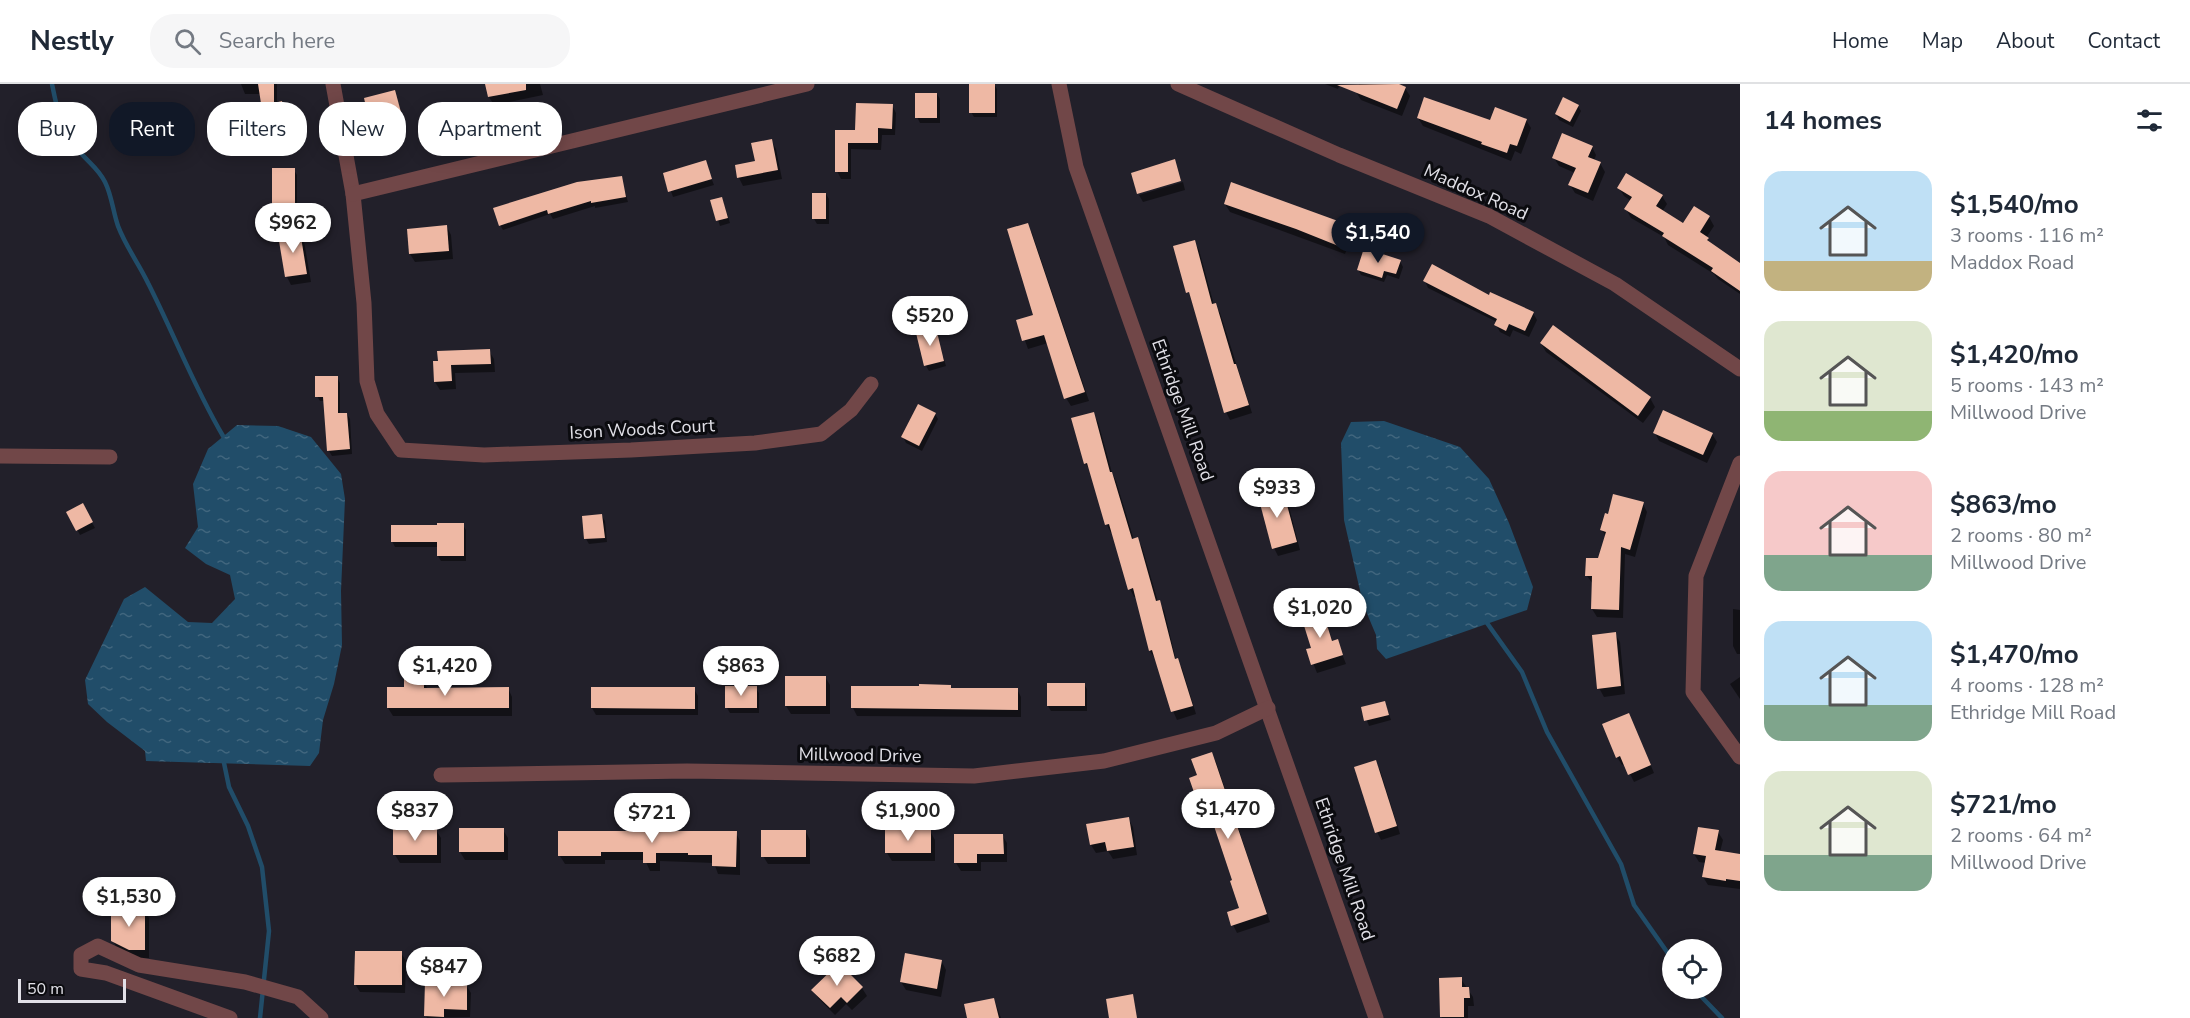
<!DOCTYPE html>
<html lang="en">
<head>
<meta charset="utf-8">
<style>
  :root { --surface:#fff; --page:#f6f6f7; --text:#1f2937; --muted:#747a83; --line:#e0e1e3; --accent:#111827 }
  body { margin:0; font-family:"Nunito Sans",sans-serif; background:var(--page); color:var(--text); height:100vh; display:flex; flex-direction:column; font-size:22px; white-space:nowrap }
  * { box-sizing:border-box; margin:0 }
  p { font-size:20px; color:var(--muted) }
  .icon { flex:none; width:33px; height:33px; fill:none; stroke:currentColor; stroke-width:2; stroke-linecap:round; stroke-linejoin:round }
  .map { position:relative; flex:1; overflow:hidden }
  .sheet { display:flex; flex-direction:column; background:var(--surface); width:450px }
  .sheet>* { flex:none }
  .banner { position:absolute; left:18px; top:18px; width:570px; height:54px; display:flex; gap:12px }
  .tools { position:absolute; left:1662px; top:855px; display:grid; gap:12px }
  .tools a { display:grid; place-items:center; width:60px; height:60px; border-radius:50%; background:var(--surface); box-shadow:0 3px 15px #0003; font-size:30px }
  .scale { position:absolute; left:18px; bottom:15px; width:108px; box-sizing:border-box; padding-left:6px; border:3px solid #e1e0e7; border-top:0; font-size:16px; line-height:21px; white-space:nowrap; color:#e1e0e7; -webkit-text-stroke:4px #0b0b0f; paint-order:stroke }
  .price { position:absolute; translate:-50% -51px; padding:0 14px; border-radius:21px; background:#fff; color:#222; font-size:20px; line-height:39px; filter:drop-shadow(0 2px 3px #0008) }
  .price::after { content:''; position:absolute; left:50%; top:36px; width:18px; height:14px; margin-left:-9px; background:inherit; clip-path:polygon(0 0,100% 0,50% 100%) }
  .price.on { background:var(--accent); color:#fff }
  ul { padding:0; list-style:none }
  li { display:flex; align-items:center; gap:18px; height:150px; padding:0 24px }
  li span { display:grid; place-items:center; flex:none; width:168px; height:120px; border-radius:18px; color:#555 }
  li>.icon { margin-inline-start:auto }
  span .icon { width:72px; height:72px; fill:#fffc; stroke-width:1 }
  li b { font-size:26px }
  h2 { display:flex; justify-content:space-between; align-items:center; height:72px; padding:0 24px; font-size:26px }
  .chip { padding:0 21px; border-radius:24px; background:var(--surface); box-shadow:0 3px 15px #0003; font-size:21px; line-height:54px }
  .chip.on { background:var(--accent); color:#fff }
  header { display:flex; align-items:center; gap:36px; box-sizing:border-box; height:84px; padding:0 30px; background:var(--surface); border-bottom:2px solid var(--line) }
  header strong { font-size:28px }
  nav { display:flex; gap:33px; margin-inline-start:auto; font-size:21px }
  .search { width:420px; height:54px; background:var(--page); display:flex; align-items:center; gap:15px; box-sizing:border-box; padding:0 21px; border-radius:24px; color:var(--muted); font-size:22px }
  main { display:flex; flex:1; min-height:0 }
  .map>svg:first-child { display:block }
  .water { fill:url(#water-ripples) }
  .shadow { fill:#0007 }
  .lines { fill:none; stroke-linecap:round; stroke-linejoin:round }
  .stream { stroke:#214d69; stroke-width:4.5 }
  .building { fill:#eeb8a4 }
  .minor { stroke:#714748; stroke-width:15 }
  .labels { text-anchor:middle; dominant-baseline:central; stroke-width:6; stroke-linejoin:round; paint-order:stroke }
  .street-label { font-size:18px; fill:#e1e0e7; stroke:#0b0b0f }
</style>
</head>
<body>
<header>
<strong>Nestly</strong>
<div class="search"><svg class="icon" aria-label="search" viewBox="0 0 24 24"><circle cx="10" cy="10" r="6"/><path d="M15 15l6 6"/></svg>Search here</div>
<nav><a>Home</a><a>Map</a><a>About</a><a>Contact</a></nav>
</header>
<main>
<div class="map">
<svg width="1740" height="934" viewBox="0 0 1740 934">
  <defs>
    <pattern id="water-ripples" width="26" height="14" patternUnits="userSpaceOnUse" patternTransform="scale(1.5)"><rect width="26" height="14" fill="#214d69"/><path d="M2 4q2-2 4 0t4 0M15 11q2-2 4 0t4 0" fill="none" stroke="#41667e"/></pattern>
  </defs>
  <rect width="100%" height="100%" fill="#22202a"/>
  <!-- water -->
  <g class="water">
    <polygon points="1384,337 1460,363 1489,395 1509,439 1533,503 1527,526 1386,575 1377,565 1376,551 1363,520 1344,436 1341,359 1351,338"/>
    <polygon points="237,341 278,342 311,353 341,390 345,415 341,507 342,561 334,600 323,636 319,669 310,682 146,677 145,667 107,638 88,620 85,596 124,515 145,503 188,538 212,539 235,515 230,491 206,480 185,464 198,443 193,400 208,365"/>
  </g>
  <!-- shadow -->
  <g class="shadow">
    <polygon points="241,0 277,0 277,20 281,19 285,26 291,62 273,65 269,58 261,10 245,10"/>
    <polygon points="487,0 540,0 543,11 494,21 489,13"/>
    <polygon points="971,0 994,0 997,5 997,33 974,33 971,28"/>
    <polygon points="1325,0 1340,0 1338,5"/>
    <polygon points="1359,0 1395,0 1405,4 1410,12 1402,32 1361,16 1356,8"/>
    <polygon points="394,8 403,37 375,44 372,39"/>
    <polygon points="937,10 940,15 940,39 920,39 917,33"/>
    <polygon points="892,21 896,29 895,51 882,51 881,66 851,65 851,95 841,95 837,87 837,48 857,48"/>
    <polygon points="1578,22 1581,27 1573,43 1559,36 1556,30"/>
    <polygon points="1418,34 1491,38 1526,36 1531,44 1521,70 1515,67 1511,77 1423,42"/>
    <polygon points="771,56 776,65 782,95 743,102 739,94 736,82 757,78"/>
    <polygon points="1592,63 1596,71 1594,77 1600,79 1605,88 1593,117 1575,109 1570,101 1575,89 1559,82 1554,74"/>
    <polygon points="705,78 714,101 673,113 665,90"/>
    <polygon points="294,86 297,91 297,126 276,126 273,120"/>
    <polygon points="621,94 628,118 595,124 595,122 553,135 550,130 503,146 500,141"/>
    <polygon points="1183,98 1185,106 1143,118 1139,111"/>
    <polygon points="1619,104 1662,112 1667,120 1662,128 1683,141 1694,124 1709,133 1714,142 1706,154 1712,161 1740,180 1740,210 1718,195 1714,190 1668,161 1664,153 1631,134 1626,125 1631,117 1624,112"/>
    <polygon points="826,110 829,115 829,140 817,140 814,135"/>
    <polygon points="722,114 730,139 720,142 712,117"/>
    <polygon points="1225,120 1348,143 1352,151 1345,170 1230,128"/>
    <polygon points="1027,141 1032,149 1089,317 1071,322 1066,314 1048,259 1028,265 1018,237 1035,232"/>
    <polygon points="447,143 451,151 453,175 415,178 410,170"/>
    <polygon points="299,149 304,157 311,198 291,201 287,193"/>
    <polygon points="1194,158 1199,166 1214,221 1220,229 1252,329 1230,336 1226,328 1175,163"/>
    <polygon points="1400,177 1403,183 1399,195 1387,191 1384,198 1361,191 1358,185"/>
    <polygon points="1425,197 1489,213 1533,229 1537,236 1529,253 1513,246 1510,253 1500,248 1496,241 1497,238 1428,204"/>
    <polygon points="1553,243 1650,314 1655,323 1643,339 1546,268 1541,259"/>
    <polygon points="935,246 946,282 929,287 926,282"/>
    <polygon points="489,267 494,275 495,288 455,289 456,305 440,306 435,298 435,278"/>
    <polygon points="337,293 340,299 340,331 347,330 350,335 352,370 332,372 329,367 325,317 320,317 317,312"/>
    <polygon points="935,330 938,335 922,367 906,359 903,353"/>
    <polygon points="1093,330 1098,338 1112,389 1116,397 1134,456 1137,455 1142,463 1158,518 1164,526 1176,576 1182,584 1196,630 1177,636 1173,627 1155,575 1150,567 1137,513 1134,513 1130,505 1113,448 1111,449 1107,441 1091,387 1085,379"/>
    <polygon points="1655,349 1712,350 1717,358 1707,379 1659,357"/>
    <polygon points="1282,407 1287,415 1300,466 1278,472 1274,464"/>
    <polygon points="1643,420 1647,428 1635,473 1625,470 1623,534 1597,533 1592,525 1593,500 1587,492 1600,476 1606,453 1602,446"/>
    <polygon points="82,421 95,444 80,451 68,428"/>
    <polygon points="602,432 605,437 607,458 589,460 586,455 584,434"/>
    <polygon points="463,441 466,446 466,477 441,477 438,472 438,463 395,463 392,457"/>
    <polygon points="1733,525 1740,526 1740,570 1737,570 1733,562"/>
    <polygon points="1321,527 1333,558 1337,557 1346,580 1317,589 1308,566 1313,564"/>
    <polygon points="1615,550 1620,558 1625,610 1604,613 1599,604"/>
    <polygon points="825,593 830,601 830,630 791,630 786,622"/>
    <polygon points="1740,593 1740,615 1730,600"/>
    <polygon points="423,595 428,606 508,604 512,613 512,632 393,632 388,624 405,605"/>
    <polygon points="1084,600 1087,605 1087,627 1051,627 1048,622"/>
    <polygon points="950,602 952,605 1017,605 1021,613 1021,633 857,632 853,624 853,604"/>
    <polygon points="592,604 694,605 698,612 698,631 596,631 592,624"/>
    <polygon points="727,604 756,604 759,609 759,629 730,629 727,624"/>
    <polygon points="1385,619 1391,636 1369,642 1362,624"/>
    <polygon points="1633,639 1654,689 1634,698 1625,680 1622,681 1617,673"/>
    <polygon points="1211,670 1216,678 1270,838 1237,849 1233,841 1240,825 1234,797 1208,717 1201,719 1197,711 1199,692"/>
    <polygon points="1375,677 1380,686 1400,750 1381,756 1377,748"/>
    <polygon points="1128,734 1133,743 1137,771 1113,775 1108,767 1096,769 1091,761"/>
    <polygon points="436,746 441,754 441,779 400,779 395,771"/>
    <polygon points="503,746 508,754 508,776 465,776 460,768"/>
    <polygon points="930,747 935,756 935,777 892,777 887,769"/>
    <polygon points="806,748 810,756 810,780 768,780 763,772"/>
    <polygon points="1718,748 1723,756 1720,768 1740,771 1740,805 1708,801 1703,793 1706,779 1699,778 1694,770"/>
    <polygon points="736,749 740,757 740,791 718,790 714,779 660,777 660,787 650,787 645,776 605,776 605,780 565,780 560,772"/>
    <polygon points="1002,751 1007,759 1007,778 981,778 981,787 961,787 956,779"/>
    <polygon points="144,826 149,834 149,874 135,874 118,866 113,857"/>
    <polygon points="401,869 406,877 405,909 360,908 355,900"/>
    <polygon points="942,878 946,886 941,913 906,906 901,898"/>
    <polygon points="1461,895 1473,913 1474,922 1468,922 1468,934 1442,934 1441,932"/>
    <polygon points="466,901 471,909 470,933 427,934 426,932"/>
    <polygon points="862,904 867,912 852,926 846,920 835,931 818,914 813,906"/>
    <polygon points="994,915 1001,934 968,934"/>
  </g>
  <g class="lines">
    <!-- stream -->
    <g class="stream">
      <path d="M 52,0 C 57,25 61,47 79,67 C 89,79 98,84 105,98 C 112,112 113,128 118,142 C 126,163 139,180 148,199 C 174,250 194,303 223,352"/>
      <polyline points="1487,539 1522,588 1547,648 1621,780 1634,821 1672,875"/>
      <polyline points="224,679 229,703 248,742 262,783 269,847 260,934"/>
      <polyline points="1693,904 1722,934"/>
    </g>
  </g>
  <!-- building -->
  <g class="building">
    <polygon points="258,0 274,0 274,19 282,17 289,55 267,58"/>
    <polygon points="485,0 526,0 526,6 488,13"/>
    <rect x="969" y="0" width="26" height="29"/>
    <polygon points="1399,0 1406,3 1397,25 1337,1"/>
    <polygon points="395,6 402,32 370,40 364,14"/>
    <rect x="915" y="9" width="22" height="25"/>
    <polygon points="1424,13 1490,36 1495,23 1527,35 1517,62 1510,60 1507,69 1481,60 1482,58 1417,34"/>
    <polygon points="1563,13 1579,21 1570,38 1555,30"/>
    <polygon points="856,19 893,20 892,45 878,44 878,59 848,59 848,88 835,88 835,46 855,46"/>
    <polygon points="1562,49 1593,62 1588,73 1601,78 1588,109 1568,101 1576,84 1552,74"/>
    <polygon points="772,55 778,86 737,94 735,81 755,77 751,59"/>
    <polygon points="1175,75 1181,97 1137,110 1131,89"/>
    <polygon points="706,76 712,95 668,108 663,89"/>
    <rect x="272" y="84" width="23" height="37"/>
    <polygon points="1626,89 1663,111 1656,122 1683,139 1694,122 1710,132 1700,148 1709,154 1707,156 1740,179 1740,207 1711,187 1713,184 1662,152 1664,149 1624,125 1632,113 1617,104"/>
    <polygon points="622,92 626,113 591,119 591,117 548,130 547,126 499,142 493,124 577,98"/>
    <polygon points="1231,98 1349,141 1341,163 1296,145 1224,120"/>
    <rect x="812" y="109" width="14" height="26"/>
    <polygon points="722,113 728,134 716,137 710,116"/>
    <polygon points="1028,139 1085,308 1064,315 1044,251 1022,257 1016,236 1033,231 1007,145"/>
    <polygon points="447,141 449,167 409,170 407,145"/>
    <polygon points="300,147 307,190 285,193 278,151"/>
    <polygon points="1195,156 1212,220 1216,219 1234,280 1236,280 1249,321 1224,329 1189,208 1186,209 1173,162"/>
    <polygon points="1364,164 1401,176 1396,190 1384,187 1382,194 1357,186"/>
    <polygon points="1432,180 1489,211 1490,208 1534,228 1525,247 1509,240 1506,247 1494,241 1497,235 1423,197"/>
    <polygon points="1553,241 1651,313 1638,332 1540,259"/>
    <polygon points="936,244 944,277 924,282 916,249"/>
    <polygon points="490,265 491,280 451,281 452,297 434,298 433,277 438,277 437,267"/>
    <polygon points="315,292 338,292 338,329 347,329 350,365 327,367 323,313 315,313"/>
    <polygon points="918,320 936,329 919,362 901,353"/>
    <polygon points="1663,326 1713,349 1703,371 1653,349"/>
    <polygon points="1094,328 1110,388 1112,388 1132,455 1138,453 1156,517 1160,516 1175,575 1178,574 1193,622 1171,628 1152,566 1149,567 1133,504 1128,506 1109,440 1105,441 1087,379 1084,380 1071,334"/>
    <polygon points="1283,406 1297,458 1272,465 1258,412"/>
    <polygon points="1613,410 1644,418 1630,466 1621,463 1619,526 1591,525 1592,492 1585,492 1586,474 1598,474 1606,448 1600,446 1605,429 1608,430"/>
    <polygon points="83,419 93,438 76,447 66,428"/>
    <polygon points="602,430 605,454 584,455 582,432"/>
    <polygon points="437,439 464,439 464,472 437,472 437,458 391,458 391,441 437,441"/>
    <polygon points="1322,525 1332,557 1338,555 1343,571 1311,581 1306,565 1311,564 1301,532"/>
    <polygon points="1616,548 1621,602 1597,605 1592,551"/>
    <rect x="785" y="592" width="41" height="30"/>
    <polygon points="404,593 424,593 424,604 509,603 509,624 387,624 387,603 404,603"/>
    <rect x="1047" y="599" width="38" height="23"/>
    <polygon points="919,600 951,601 951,604 1018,604 1018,626 851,624 851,602 919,602"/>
    <rect x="725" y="602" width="32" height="22"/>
    <polygon points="591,603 695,603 695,625 591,624"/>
    <polygon points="1385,617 1389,631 1364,637 1361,623"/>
    <polygon points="1629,629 1651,681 1628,691 1620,672 1616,674 1602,640"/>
    <polygon points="1212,668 1267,830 1231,842 1227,828 1239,824 1230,797 1232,796 1203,709 1195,711 1189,694 1197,691 1191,675"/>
    <polygon points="1376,676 1397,742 1375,749 1354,683"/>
    <polygon points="1129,733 1134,763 1107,767 1105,758 1090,761 1086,740"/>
    <polygon points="1698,743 1719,746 1715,766 1740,770 1740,797 1726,795 1726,797 1702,793 1706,772 1693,770"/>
    <rect x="459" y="744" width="45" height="24"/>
    <rect x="393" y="745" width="44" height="26"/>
    <rect x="761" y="746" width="45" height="27"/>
    <rect x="885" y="746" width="46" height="23"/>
    <polygon points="558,747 737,747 736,783 712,782 712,771 688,771 688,769 656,769 656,779 643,779 643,768 601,768 601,772 558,772"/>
    <polygon points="954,750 1003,750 1004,770 977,770 977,779 954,779"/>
    <polygon points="111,824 145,824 145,866 129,866 111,857"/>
    <polygon points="355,867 402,867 402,901 354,901"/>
    <polygon points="905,869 942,876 937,905 900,898"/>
    <polygon points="839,879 863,903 847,919 841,913 830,924 811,906"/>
    <polygon points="1462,893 1462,903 1469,903 1470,914 1464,914 1464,933 1440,933 1439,894"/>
    <polygon points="425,898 467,899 467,926 444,925 444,933 424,932"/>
    <polygon points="1133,910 1137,934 1109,934 1106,915"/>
    <polygon points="994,914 999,934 967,934 964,920"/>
  </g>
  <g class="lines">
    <!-- minor -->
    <g class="minor">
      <polyline points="333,0 353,110 364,219 367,297 377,330 401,366 484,371 631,366 755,359 821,350 851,326 871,300"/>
      <polyline points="1059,0 1076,83 1376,934"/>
      <polyline points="1178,0 1339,71 1489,132 1615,200 1740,285"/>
      <polyline points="353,110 807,0"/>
      <polyline points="0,372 110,373"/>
      <polyline points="1740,379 1696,492 1693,608 1740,673"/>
      <polyline points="441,691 687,687 974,692 1104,677 1216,649 1268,624"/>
      <polyline points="230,934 106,889 81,885 81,871 98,862 139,881 245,898 298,913 321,934"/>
    </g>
  </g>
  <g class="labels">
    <!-- street labels -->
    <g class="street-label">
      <text transform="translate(1476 108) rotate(24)">Maddox Road</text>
      <text transform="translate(1183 326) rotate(70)">Ethridge Mill Road</text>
      <text transform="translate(642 345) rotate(-3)">Ison Woods Court</text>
      <text transform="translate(860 671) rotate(1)">Millwood Drive</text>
      <text transform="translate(1345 785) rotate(71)">Ethridge Mill Road</text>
    </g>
  </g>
</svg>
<div class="tools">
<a><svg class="icon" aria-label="locate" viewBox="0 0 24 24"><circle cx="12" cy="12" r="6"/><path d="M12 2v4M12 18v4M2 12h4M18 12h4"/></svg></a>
</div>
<div class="scale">50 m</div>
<b class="price" style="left:293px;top:170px">$962</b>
<b class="price on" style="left:1378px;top:180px">$1,540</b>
<b class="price" style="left:930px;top:263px">$520</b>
<b class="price" style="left:1277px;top:435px">$933</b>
<b class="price" style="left:1320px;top:555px">$1,020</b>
<b class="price" style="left:445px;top:613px">$1,420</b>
<b class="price" style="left:741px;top:613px">$863</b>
<b class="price" style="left:1228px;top:756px">$1,470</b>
<b class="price" style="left:415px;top:758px">$837</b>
<b class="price" style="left:908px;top:758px">$1,900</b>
<b class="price" style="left:652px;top:760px">$721</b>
<b class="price" style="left:129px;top:844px">$1,530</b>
<b class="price" style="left:837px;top:903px">$682</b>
<b class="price" style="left:444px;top:914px">$847</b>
<div class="banner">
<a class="chip">Buy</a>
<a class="chip on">Rent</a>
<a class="chip">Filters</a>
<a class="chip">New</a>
<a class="chip">Apartment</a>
</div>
</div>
<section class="sheet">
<h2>14 homes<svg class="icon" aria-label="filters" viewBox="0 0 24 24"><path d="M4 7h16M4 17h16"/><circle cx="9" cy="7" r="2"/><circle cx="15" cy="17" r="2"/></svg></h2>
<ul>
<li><span style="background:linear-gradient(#bfe0f5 75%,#c2b280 0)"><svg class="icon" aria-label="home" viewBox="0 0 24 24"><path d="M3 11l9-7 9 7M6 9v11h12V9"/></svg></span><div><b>$1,540/mo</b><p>3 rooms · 116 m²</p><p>Maddox Road</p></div></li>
<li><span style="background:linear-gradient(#dfe7d0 75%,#8fb573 0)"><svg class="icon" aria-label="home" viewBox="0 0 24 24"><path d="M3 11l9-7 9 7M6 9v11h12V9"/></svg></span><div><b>$1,420/mo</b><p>5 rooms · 143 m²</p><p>Millwood Drive</p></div></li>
<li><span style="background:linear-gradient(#f6c9c9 70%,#7fa58c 0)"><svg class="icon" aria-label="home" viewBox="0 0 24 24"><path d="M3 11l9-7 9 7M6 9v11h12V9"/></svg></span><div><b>$863/mo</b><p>2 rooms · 80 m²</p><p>Millwood Drive</p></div></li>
<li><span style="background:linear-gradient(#bfe0f5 70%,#7fa58c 0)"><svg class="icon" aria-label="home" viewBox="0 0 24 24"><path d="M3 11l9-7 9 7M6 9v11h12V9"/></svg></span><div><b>$1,470/mo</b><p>4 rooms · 128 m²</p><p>Ethridge Mill Road</p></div></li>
<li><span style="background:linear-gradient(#dfe7d0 70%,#7fa58c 0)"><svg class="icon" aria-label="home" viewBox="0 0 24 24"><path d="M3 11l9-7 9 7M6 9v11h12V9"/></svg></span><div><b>$721/mo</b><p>2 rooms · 64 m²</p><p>Millwood Drive</p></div></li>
</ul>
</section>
</main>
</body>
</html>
